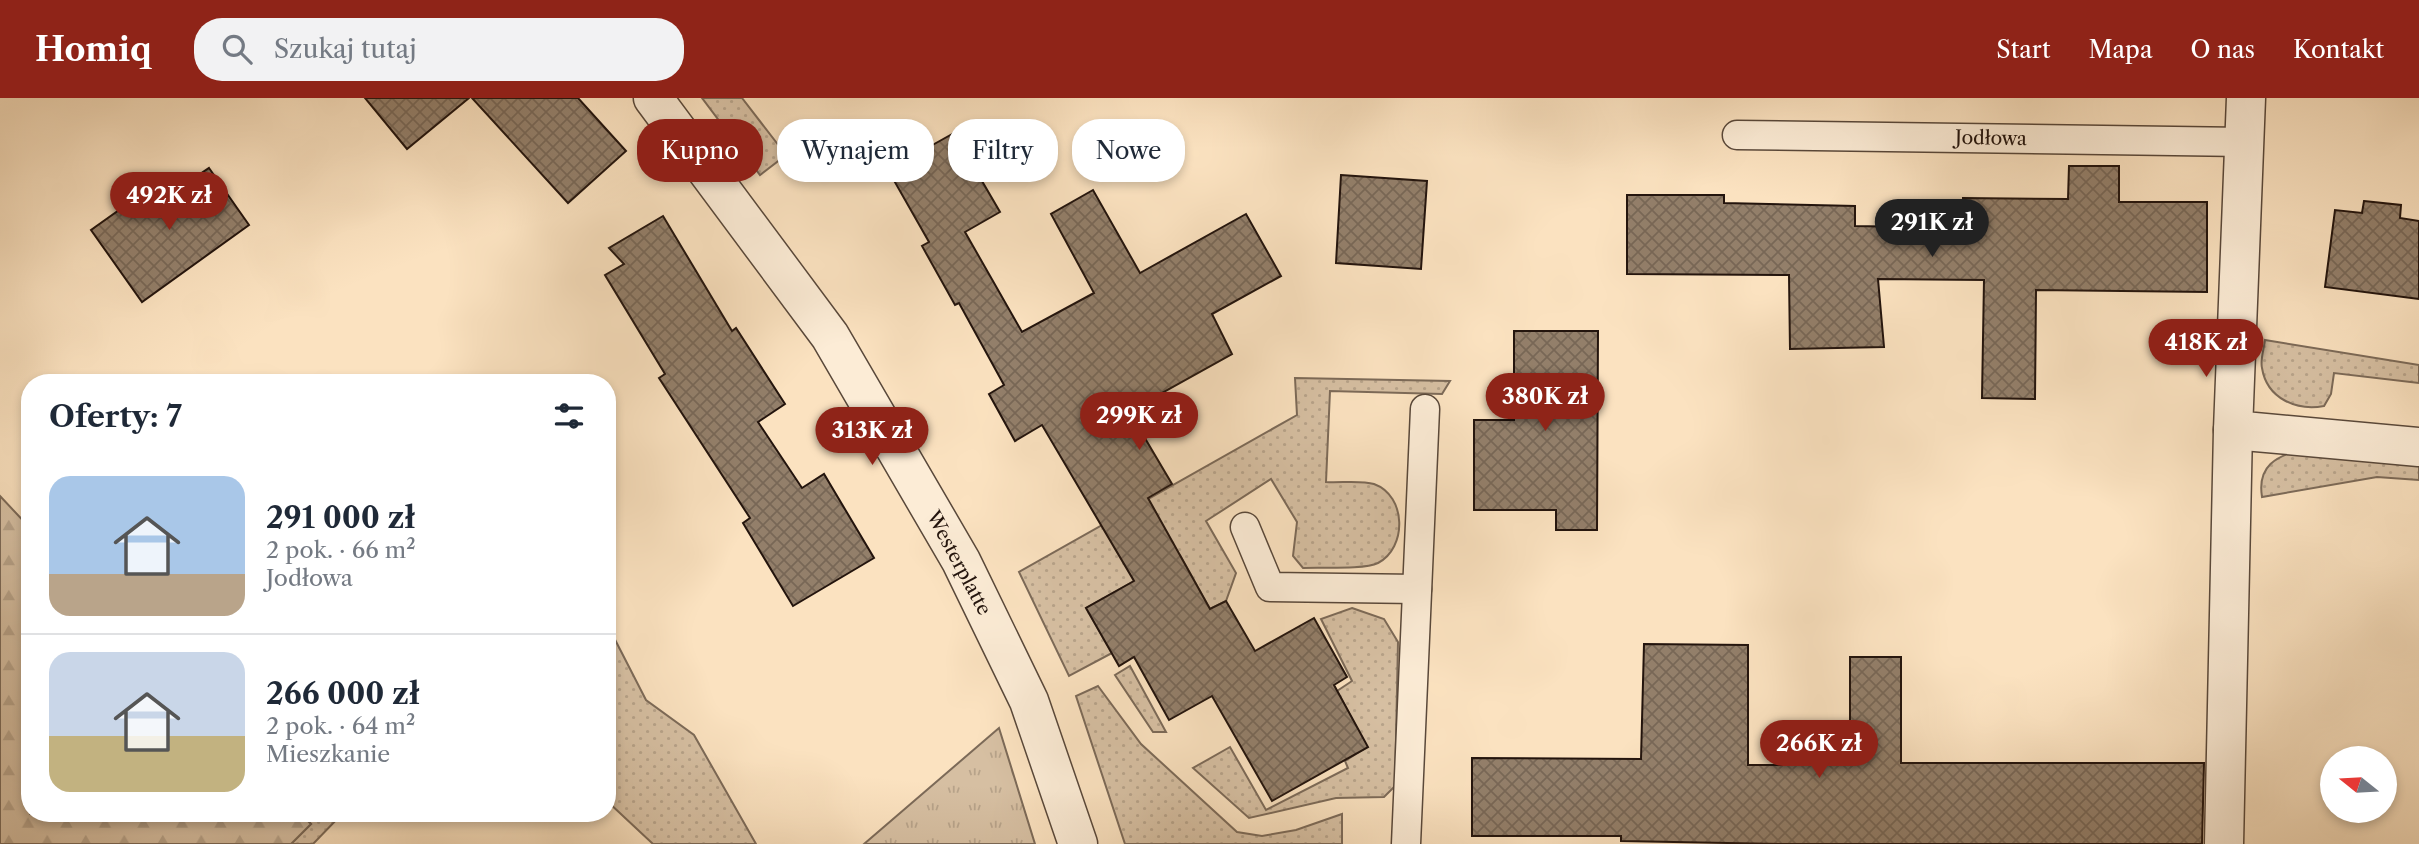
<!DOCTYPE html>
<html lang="pl">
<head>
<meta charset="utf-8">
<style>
  :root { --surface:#fff; --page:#f2f2f3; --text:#1f2937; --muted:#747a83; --line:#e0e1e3; --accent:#8f2418 }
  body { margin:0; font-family:"Libre Caslon Text",serif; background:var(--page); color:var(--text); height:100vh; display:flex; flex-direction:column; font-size:26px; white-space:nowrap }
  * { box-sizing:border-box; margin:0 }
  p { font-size:23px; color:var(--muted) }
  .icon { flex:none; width:38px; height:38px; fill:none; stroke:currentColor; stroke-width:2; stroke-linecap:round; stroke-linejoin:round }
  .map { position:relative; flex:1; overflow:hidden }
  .drawer { position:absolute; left:21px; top:276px; width:595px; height:448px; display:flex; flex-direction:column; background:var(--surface); border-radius:28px; box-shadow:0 4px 10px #0003 }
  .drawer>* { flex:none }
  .guide { position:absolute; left:637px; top:21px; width:665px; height:63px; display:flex; gap:14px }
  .needle { width:46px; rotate:288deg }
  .fabs { position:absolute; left:2320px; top:648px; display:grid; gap:14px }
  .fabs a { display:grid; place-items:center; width:77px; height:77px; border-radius:50%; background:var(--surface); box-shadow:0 4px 10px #0003; font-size:35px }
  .price { position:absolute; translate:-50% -60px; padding:0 16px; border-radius:24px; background:var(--accent); color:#fff; font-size:23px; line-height:46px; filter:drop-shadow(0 2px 4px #0008) }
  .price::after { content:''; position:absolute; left:50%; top:42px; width:21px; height:16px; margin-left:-10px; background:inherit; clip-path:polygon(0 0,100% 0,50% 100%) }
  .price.active { background:#222; color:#fff }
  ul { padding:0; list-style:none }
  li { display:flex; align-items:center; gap:21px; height:175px; padding:0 28px }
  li+li { border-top:2px solid var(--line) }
  li span { display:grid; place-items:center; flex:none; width:196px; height:140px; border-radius:21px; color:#555 }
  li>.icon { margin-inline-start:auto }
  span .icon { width:84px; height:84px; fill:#fffc; stroke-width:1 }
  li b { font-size:30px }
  h2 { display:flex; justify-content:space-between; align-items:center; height:84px; padding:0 28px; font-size:30px }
  .pill { padding:0 24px; border-radius:28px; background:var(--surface); box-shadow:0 4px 10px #0003; font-size:24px; line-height:63px }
  .pill.active { background:var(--accent); color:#fff }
  header { display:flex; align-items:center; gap:42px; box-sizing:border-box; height:98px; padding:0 35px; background:var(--accent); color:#fff }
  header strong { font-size:33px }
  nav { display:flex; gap:38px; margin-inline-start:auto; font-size:24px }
  .search { width:490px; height:63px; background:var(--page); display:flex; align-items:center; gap:18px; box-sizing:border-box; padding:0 24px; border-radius:28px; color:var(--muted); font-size:26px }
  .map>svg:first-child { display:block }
  .grass { fill:url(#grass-dots); stroke:#7c6a58; stroke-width:2 }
  .forest { fill:url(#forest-firs); stroke:#7c6a58; stroke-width:2 }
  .park { fill:url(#park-tufts); stroke:#7c6a58; stroke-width:2 }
  .building { fill:url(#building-cross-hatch); stroke:#23140d; stroke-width:2 }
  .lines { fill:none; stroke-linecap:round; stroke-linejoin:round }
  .lane-casing { stroke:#59483a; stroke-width:31 }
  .street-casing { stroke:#59483a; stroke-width:41 }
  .lane { stroke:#fcecd6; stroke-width:28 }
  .street { stroke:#fcecd6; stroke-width:38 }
  .labels { text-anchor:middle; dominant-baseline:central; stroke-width:5; stroke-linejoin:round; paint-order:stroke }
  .street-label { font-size:19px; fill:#23140d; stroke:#fcecd6 }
</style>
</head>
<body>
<header>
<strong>Homiq</strong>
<div class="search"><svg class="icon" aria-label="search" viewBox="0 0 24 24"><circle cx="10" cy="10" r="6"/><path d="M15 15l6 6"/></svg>Szukaj tutaj</div>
<nav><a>Start</a><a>Mapa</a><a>O nas</a><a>Kontakt</a></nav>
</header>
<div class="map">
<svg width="2419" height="746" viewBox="0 0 2419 746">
  <defs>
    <pattern id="grass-dots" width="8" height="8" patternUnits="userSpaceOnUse" patternTransform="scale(1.75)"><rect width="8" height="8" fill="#d6bfa2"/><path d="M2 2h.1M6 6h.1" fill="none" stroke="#b7a38a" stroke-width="1.8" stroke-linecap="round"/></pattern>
    <pattern id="forest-firs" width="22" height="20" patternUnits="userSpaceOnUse" patternTransform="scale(1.75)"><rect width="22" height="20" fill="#d6bfa2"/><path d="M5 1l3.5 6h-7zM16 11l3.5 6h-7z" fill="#b7a38a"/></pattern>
    <pattern id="park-tufts" width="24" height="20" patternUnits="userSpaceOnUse" patternTransform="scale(1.75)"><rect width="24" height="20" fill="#d6bfa2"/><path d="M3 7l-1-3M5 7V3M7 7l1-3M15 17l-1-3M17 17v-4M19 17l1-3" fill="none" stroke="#b7a38a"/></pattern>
    <pattern id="building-cross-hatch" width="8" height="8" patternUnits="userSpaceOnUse" patternTransform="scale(1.75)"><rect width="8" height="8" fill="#937f6a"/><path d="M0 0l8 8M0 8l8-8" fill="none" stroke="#786756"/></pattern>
  </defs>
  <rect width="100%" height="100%" fill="#fbe2c0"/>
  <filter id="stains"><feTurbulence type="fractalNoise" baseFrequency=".00286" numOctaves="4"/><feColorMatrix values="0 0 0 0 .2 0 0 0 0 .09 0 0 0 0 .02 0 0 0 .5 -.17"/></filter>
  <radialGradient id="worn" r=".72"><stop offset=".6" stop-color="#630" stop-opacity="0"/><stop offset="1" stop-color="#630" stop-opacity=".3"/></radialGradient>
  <!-- grass -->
  <g class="grass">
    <polygon points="702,0 742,0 786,57 760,77"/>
    <path d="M 2265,242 L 2419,267 L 2419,285 L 2334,275 L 2331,296 L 2324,308 C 2297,313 2267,301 2262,270 C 2260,262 2264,251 2265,242 Z"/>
    <path d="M 1295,280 L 1450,283 L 1442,296 L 1330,293 L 1326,384 C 1340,385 1361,382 1374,386 C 1407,398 1407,450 1378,465 C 1364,472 1321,469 1303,470 L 1293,458 L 1297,424 L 1271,381 L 1206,423 L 1236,475 L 1226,503 L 1210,511 L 1180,457 L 1086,510 L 1112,555 L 1069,578 L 1019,474 L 1297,317 Z"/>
    <path d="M 2303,351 L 2419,363 L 2419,382 L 2377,379 L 2262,399 C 2257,368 2276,358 2303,351 Z"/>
    <polygon points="1352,510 1384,521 1398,544 1395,688 1384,699 1336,700 1249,720 1193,670 1230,649 1266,712 1348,670 1345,663 1367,649 1337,593 1352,583 1321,521"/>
    <polygon points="607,526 646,602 694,637 756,746 653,746 607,703"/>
    <polygon points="1130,568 1166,634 1153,634 1115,577"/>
    <polygon points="1098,588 1141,646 1237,734 1262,738 1296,732 1342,716 1342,746 1125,746 1076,598"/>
    <polygon points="301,716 342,716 313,746 291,746 311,726"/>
  </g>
  <!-- forest -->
  <polygon class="forest" points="0,398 30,430 30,716 301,716 311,726 291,746 0,746"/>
  <!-- park -->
  <polygon class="park" points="999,630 1035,746 864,746"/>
  <!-- building -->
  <g class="building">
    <polygon points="365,0 469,0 407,51"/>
    <polygon points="472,0 578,0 626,53 568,105"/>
    <polygon points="954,35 1000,114 965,134 1022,234 1094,195 1051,116 1093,92 1140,175 1246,116 1281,178 1212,216 1232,256 1155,299 1159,306 1133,320 1172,386 1148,400 1210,511 1226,503 1255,553 1314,520 1347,579 1334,587 1368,649 1272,703 1212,598 1169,622 1134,559 1119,568 1086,510 1134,483 1042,327 1015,343 989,296 1004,287 959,205 955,207 922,148 929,144 888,72"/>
    <polygon points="2069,68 2119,68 2119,104 2207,104 2207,194 2036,192 2035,301 1982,300 1984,182 1878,181 1884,249 1790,251 1789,177 1627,176 1627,97 1724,97 1724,105 1855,108 1855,128 1963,130 1963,100 2068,101"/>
    <polygon points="209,70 249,127 142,204 91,132 160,83 169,97"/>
    <polygon points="1341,77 1427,83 1421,171 1336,165"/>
    <polygon points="2364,103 2401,107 2400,120 2419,123 2419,201 2325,189 2335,112 2362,115"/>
    <polygon points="663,118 732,233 736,230 785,306 758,324 802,390 824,376 874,460 793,508 743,425 750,420 659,280 665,276 605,177 624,166 609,150"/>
    <polygon points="1514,233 1598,233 1597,432 1556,432 1556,412 1474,412 1474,322 1514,322"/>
    <polygon points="1644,546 1748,547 1748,667 1850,667 1850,559 1901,559 1901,665 2204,665 2202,746 1780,746 1621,743 1621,738 1472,738 1472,660 1641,661"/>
  </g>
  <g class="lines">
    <defs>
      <g id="lane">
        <polyline points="1737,37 2245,44"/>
        <polyline points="1245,429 1270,489 1417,491"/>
        <polyline points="1406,746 1425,311"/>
      </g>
      <g id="street">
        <polyline points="653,0 830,238 961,463 1029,603 1078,746"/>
        <polyline points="2246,0 2233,332 2419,349"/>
        <polyline points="2224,746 2233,332"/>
      </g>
    </defs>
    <!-- lane casing -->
    <use href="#lane" class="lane-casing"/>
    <!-- street casing -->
    <use href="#street" class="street-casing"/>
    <!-- lane -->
    <use href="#lane" class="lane"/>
    <!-- street -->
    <use href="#street" class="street"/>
  </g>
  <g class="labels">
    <!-- street labels -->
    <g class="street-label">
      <text transform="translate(1991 40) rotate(1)">Jodłowa</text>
      <text transform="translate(959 465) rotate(62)">Westerplatte</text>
    </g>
  </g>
  <rect width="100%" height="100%" filter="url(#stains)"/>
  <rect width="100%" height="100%" fill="url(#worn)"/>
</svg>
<div class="fabs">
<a><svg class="needle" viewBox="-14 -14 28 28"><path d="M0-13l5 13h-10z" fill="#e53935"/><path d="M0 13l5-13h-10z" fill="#747a83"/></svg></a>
</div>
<b class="price" style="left:169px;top:134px">492K zł</b>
<b class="price active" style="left:1932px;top:161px">291K zł</b>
<b class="price" style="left:2206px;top:281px">418K zł</b>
<b class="price" style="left:1545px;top:335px">380K zł</b>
<b class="price" style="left:1139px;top:354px">299K zł</b>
<b class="price" style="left:872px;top:369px">313K zł</b>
<b class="price" style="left:1819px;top:682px">266K zł</b>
<div class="guide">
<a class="pill active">Kupno</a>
<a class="pill">Wynajem</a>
<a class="pill">Filtry</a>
<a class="pill">Nowe</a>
</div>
<section class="drawer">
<h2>Oferty: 7<svg class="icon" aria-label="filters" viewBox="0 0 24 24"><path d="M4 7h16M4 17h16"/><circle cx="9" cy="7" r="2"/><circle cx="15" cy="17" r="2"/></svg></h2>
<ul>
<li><span style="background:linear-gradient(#a9c7e8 70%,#b9a48a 0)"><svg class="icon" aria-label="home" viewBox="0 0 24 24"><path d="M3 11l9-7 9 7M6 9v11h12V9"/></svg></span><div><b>291 000 zł</b><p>2 pok. · 66 m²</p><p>Jodłowa</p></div></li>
<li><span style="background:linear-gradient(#c9d6e8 60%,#c2b280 0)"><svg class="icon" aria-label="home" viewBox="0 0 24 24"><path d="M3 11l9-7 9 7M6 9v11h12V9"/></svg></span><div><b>266 000 zł</b><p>2 pok. · 64 m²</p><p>Mieszkanie</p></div></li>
</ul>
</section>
</div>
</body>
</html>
